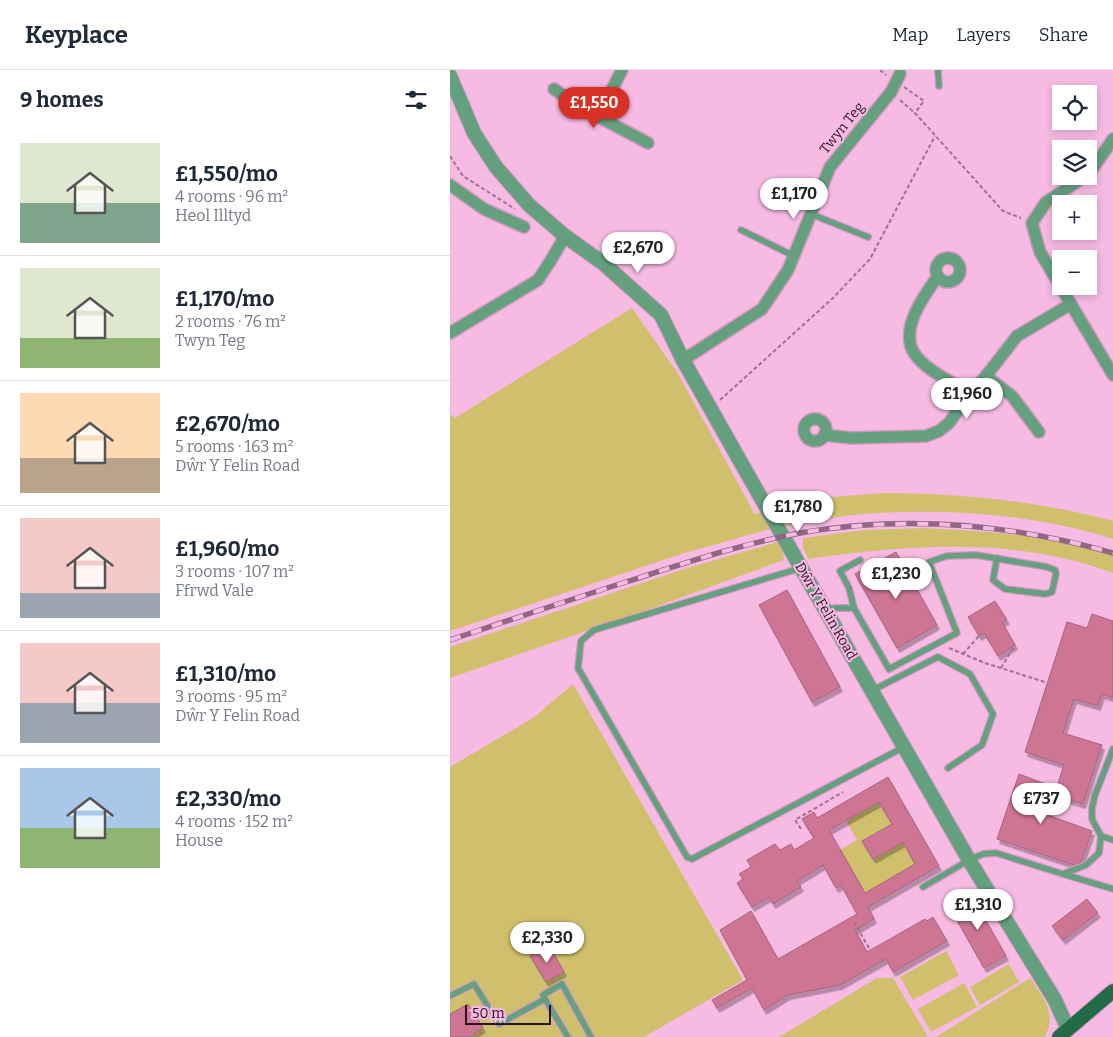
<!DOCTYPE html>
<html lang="en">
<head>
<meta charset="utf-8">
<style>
  :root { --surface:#fff; --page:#f2f2f3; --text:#1f2937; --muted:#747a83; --line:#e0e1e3; --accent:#d93025 }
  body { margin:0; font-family:Bitter,serif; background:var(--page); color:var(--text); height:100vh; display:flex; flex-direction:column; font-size:19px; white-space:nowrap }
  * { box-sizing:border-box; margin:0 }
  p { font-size:16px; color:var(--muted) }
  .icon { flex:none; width:28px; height:28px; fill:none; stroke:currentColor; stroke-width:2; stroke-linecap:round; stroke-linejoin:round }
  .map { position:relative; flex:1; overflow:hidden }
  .side { display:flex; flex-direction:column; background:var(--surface); width:450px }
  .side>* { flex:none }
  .buttons { position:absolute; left:602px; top:15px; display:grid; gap:10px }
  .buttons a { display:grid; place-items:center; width:45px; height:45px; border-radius:0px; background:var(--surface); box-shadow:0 2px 8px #0003; font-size:25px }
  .scale { position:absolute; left:15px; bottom:12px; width:86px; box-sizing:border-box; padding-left:5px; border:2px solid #2a1424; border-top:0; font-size:14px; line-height:18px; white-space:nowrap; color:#2a1424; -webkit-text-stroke:4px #f7bae3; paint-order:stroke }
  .price { position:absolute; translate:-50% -42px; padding:0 11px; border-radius:18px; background:#fff; color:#222; font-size:16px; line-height:32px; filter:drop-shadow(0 1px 2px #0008) }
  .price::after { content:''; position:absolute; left:50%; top:30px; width:15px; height:11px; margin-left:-8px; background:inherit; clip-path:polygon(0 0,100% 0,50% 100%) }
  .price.selected { background:var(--accent); color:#fff }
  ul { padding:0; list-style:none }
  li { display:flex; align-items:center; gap:15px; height:125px; padding:0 20px }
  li+li { border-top:1px solid var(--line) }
  li span { display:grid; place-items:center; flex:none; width:140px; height:100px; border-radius:0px; color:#555 }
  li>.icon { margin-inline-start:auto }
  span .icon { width:60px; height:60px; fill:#fffc; stroke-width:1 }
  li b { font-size:21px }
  h2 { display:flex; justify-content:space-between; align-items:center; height:60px; padding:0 20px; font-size:21px }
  header { display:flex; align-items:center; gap:30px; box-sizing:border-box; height:70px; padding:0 25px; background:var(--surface); border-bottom:1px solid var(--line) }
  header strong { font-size:24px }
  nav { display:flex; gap:28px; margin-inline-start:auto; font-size:18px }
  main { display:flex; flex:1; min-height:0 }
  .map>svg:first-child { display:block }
  .green { fill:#d0c06e }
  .building { fill:#ce7494; stroke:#a6657b; fill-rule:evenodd; filter:url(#shadow) }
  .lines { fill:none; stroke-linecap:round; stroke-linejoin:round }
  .service-casing { stroke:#ce99bd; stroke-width:8 }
  .minor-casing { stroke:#ce99bd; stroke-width:14 }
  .tertiary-casing { stroke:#ce99bd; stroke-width:16 }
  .primary-casing { stroke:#ce99bd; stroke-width:16 }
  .path { stroke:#9e7290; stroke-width:2; stroke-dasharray:4 2.5; stroke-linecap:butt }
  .service { stroke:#649f7e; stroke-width:5.5 }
  .minor { stroke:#649f7e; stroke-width:11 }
  .tertiary { stroke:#649f7e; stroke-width:14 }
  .primary { stroke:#236a47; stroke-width:14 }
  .rail-casing { stroke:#916884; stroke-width:5.5 }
  .rail { stroke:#f7bae3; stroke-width:4; stroke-dasharray:11; stroke-linecap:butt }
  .labels { text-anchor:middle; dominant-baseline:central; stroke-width:4; stroke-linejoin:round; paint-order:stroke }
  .street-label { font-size:14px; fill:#2a1424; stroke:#f7bae3 }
</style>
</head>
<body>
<header>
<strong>Keyplace</strong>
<nav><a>Map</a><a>Layers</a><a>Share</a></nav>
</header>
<main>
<section class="side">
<h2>9 homes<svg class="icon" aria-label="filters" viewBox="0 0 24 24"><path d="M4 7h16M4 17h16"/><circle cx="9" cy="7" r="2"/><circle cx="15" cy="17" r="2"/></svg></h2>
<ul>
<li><span style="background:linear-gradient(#dfe7d0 60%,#7fa58c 0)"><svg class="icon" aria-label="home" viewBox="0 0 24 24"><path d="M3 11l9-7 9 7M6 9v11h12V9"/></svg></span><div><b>£1,550/mo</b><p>4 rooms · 96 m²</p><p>Heol Illtyd</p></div></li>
<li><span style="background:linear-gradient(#dfe7d0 70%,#8fb573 0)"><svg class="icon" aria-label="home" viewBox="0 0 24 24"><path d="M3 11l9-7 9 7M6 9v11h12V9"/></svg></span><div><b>£1,170/mo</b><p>2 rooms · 76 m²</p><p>Twyn Teg</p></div></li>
<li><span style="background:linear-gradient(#ffd9b3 65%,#b9a48a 0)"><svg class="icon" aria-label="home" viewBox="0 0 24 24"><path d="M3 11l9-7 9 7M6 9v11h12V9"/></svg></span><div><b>£2,670/mo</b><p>5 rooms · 163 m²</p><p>Dŵr Y Felin Road</p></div></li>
<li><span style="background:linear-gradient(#f6c9c9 75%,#9aa5b1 0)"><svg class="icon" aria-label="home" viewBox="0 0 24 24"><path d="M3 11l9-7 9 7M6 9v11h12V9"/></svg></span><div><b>£1,960/mo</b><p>3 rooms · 107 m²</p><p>Ffrwd Vale</p></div></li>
<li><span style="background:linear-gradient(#f6c9c9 60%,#9aa5b1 0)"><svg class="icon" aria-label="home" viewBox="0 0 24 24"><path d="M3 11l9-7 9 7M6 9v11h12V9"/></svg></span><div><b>£1,310/mo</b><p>3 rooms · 95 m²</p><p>Dŵr Y Felin Road</p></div></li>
<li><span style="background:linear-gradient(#a9c7e8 60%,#8fb573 0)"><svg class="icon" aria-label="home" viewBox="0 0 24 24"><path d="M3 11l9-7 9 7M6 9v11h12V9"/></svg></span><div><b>£2,330/mo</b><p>4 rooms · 152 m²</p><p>House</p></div></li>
</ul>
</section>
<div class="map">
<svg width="663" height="967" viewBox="0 0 663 967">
  <defs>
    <filter id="shadow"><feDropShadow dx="2.5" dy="4.5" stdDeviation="0" flood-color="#0004"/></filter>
  </defs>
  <rect width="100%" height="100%" fill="#f7bae3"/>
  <!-- green -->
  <g class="green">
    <polygon points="182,238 227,302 301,437 304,444 317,442 324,458 231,484 0,561 0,344 5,348"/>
    <path d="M 433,423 C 510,423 588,431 663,451 L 663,469 C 584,444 496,438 414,444 C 388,446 361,452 335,456 L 327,440 L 355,431 L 382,427 Z"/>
    <path d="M 473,458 C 537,461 602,465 663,485 L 663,503 C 565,466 459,475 358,489 L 353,477 L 353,468 L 414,460 Z"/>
    <polygon points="331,471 334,490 186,544 0,608 0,577 234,499"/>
    <polygon points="123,614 293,910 194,967 0,967 0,697 83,648"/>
    <polygon points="429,732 442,754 412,771 453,772 465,794 415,823 390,780 407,770 396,751"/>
    <polygon points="496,881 509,905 463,930 450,907"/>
    <polygon points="559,894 569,912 530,935 520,917"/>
    <polygon points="427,908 443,908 478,967 329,967"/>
    <path d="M 580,908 C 592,926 609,945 594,967 L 486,967 Z"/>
    <polygon points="514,913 527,937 481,962 468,939"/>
  </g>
  <!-- building -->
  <g class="building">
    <polygon points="446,482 487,555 447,578 405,504"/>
    <polygon points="337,520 390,617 362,632 309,535"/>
    <polygon points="545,531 557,550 552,552 565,575 548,586 534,563 529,566 518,547"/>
    <polygon points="642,544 663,551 663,628 652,624 648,636 624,629 613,663 652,675 633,734 604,725 614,695 575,682 617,552 637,558"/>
    <polygon points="569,704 601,716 592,743 642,761 631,792 624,795 547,769"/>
    <path d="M 438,707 L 489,796 L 418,837 L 424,849 L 405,860 L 417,882 L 475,849 L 477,851 L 483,847 L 497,871 L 443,902 L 436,889 L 390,915 L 338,925 L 314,940 L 302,918 L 267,938 L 262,930 L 297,910 L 270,860 L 301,841 L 328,889 L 407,844 L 391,815 L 386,818 L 373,795 L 347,811 L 351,817 L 323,834 L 319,827 L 302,837 L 287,813 L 293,809 L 289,804 L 301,797 L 297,790 L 325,774 L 330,780 L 341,774 L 344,780 L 364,768 L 352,749 L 364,742 L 367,748 ZM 429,732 L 442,754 L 412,771 L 423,789 L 453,772 L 465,794 L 415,823 L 379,760 Z"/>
    <polygon points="521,824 556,886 534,898 499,836"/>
    <polygon points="637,829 648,843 613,870 602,856"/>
    <polygon points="91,879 94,883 101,879 114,902 96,912 80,886"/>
    <polygon points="18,934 33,958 19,967 0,967 0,944"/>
  </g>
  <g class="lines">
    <defs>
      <g id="service">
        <polyline points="488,0 489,16"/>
        <polyline points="361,144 418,167"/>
        <polyline points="291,160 344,186"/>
        <polyline points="351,498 144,560 131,571 128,598 237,787 242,789 454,677"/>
        <polyline points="404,538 399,518 390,501 410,490"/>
        <polyline points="375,540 386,538 404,538 439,599 507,563 479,492 497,486 526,485 597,497 605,500 606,504 602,522 595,524 555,519 543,510 547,488"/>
        <polyline points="421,621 488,587 520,604 543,644 532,675 498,698"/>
        <polyline points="651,766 663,770"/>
        <polyline points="613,804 663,819"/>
        <polyline points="473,817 519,790 533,784 546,783 613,804 636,795 649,783 651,766 642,749 642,738 645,725 663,679"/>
        <polyline points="0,926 24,914 49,954 95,929 118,967"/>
        <polyline points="95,929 93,925 112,914 141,967"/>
      </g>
      <g id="minor">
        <polyline points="104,19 128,36 198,73"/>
        <polyline points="148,46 172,0"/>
        <polyline points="639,104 663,69"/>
        <polyline points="636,106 596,132 582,153 590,182 663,305"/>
        <polyline points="0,115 34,139 74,157"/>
        <circle cx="498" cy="200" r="12"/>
        <path d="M 488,206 C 475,224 449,259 464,283 C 476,301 502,312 520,323"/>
        <polyline points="0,263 88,210 101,190 115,166"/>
        <polyline points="233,290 312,239 338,200 380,97 441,22 450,4"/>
        <polyline points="536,306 562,326 589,362"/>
        <circle cx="365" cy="360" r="11"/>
        <polyline points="374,365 402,368 476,366 489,361 499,353 520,323 536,306 567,266 621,234"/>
      </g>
      <polyline id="tertiary" points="0,6 24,63 46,97 79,135 115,166 154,194 211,245 233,290 319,442 519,790 605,930 618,959"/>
      <polyline id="primary" points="609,967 663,921"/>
    </defs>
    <!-- service casing -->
    <use href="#service" class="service-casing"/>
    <!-- minor casing -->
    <use href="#minor" class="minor-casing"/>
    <!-- tertiary casing -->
    <use href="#tertiary" class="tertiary-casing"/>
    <!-- primary casing -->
    <use href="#primary" class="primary-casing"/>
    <!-- path -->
    <g class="path">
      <polyline points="430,0 436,5"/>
      <polyline points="454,17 474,31 465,43 553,141 571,148"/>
      <polyline points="450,30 465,43"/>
      <polyline points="0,86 13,106 65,139"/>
      <polyline points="270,330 383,228 420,189 485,66"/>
      <polyline points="499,578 535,593 598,613"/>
      <polyline points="513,584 529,566"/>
      <polyline points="551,598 565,575"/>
      <polyline points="351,759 345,750 393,722"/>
      <polyline points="404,852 420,880"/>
    </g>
    <!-- service -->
    <use href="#service" class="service"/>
    <!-- minor -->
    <use href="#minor" class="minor"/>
    <!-- tertiary -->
    <use href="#tertiary" class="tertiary"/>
    <!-- primary -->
    <use href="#primary" class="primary"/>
    <defs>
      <path id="rail" d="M 0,570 C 60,550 119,530 179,511 C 235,493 291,474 350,463 C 454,445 561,454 663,483"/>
    </defs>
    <!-- rail casing -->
    <use href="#rail" class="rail-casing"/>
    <!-- rail -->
    <use href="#rail" class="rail"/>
  </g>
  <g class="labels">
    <!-- street labels -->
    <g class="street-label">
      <text transform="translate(392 58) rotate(-51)">Twyn Teg</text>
      <text transform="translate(376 541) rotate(60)">Dŵr Y Felin Road</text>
    </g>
  </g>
</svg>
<div class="buttons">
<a><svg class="icon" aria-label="locate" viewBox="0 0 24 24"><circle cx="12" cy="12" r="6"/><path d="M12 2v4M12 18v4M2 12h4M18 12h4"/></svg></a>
<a><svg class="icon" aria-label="layers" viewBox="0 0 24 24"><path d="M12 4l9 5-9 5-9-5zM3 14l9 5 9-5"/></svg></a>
<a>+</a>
<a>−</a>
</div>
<div class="scale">50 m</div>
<b class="price selected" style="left:144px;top:59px">£1,550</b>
<b class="price" style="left:344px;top:150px">£1,170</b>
<b class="price" style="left:188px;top:204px">£2,670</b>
<b class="price" style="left:517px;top:350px">£1,960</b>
<b class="price" style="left:348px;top:463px">£1,780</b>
<b class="price" style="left:446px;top:530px">£1,230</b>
<b class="price" style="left:591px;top:755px">£737</b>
<b class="price" style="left:528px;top:861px">£1,310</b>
<b class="price" style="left:97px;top:894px">£2,330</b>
</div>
</main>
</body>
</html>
